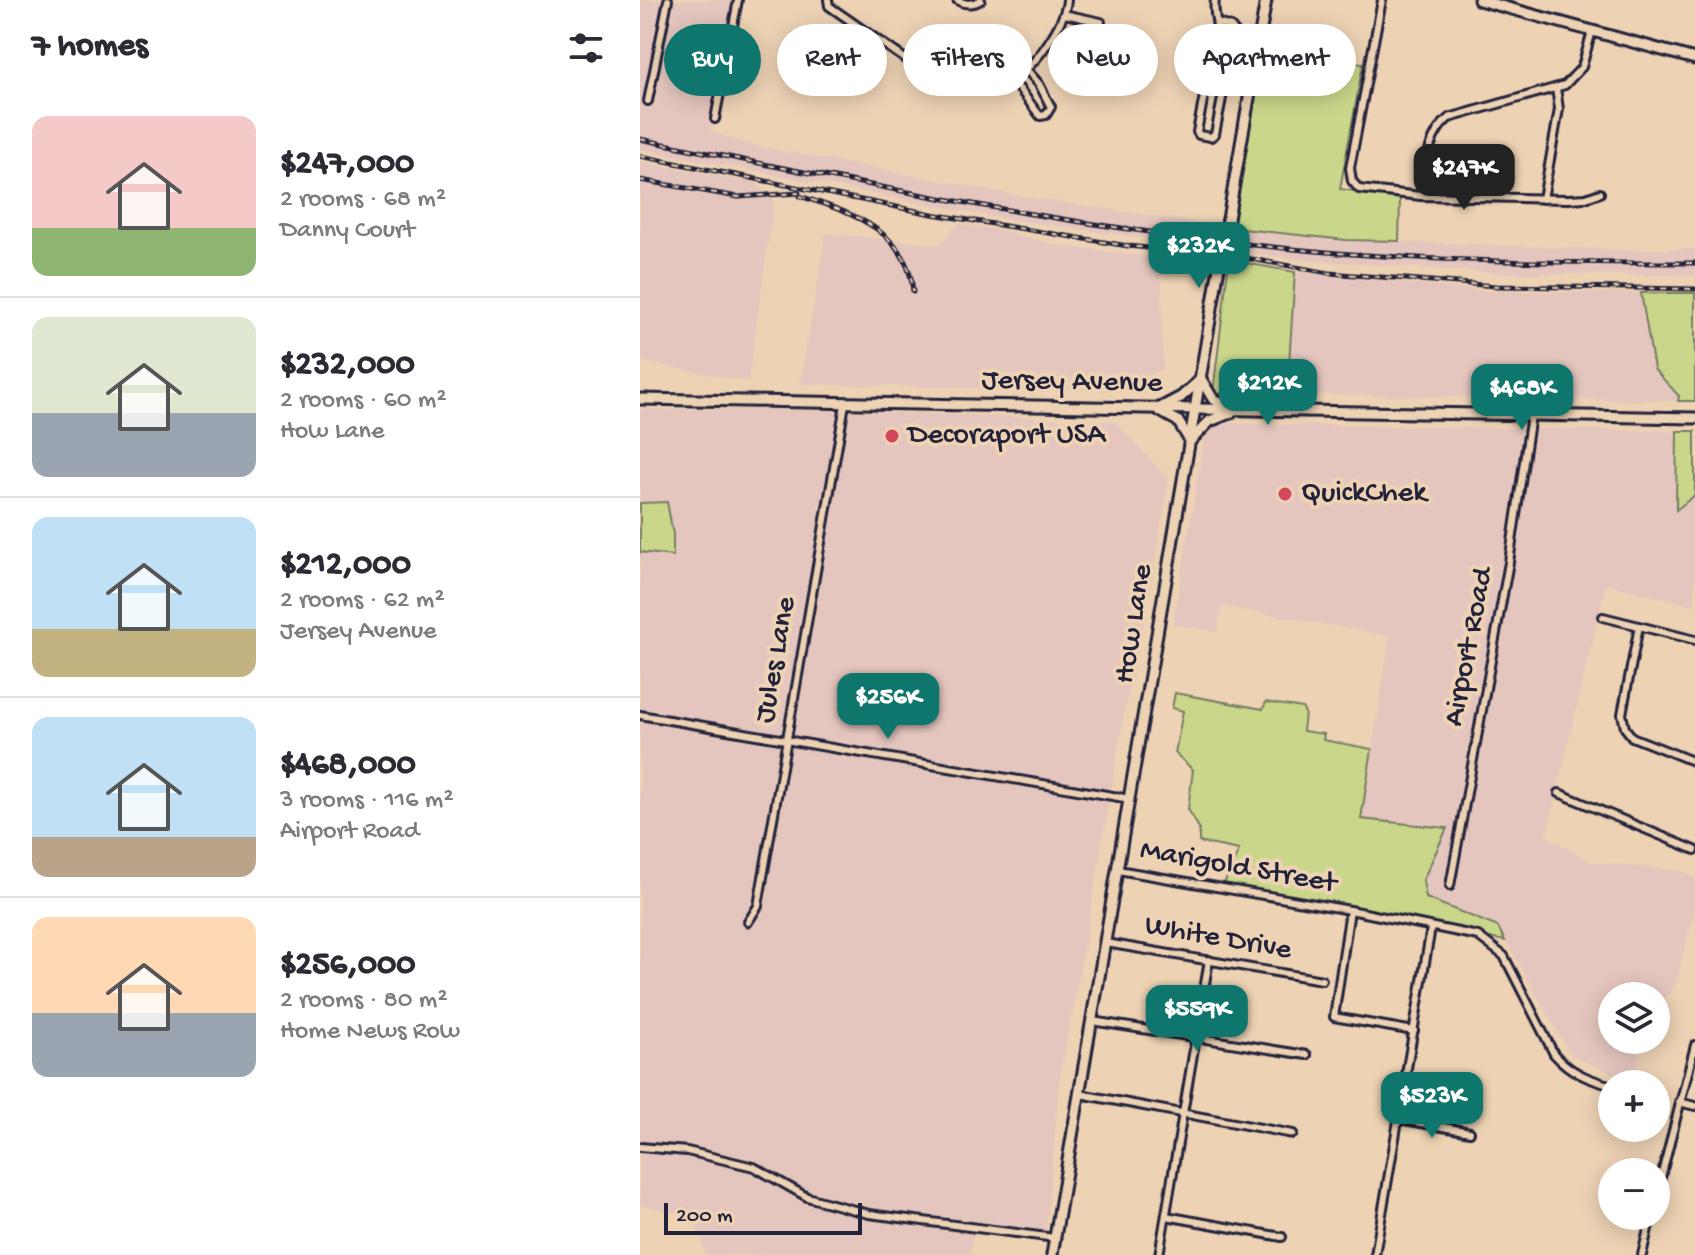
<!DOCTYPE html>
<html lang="en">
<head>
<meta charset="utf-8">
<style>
  :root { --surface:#fff; --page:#f2f2f3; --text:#2b2b33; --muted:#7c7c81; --line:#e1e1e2; --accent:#0f766e }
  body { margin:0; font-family:"Gochi Hand",sans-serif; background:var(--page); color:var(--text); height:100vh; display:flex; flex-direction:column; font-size:30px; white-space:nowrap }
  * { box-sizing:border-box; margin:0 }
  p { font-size:26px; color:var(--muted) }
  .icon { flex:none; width:44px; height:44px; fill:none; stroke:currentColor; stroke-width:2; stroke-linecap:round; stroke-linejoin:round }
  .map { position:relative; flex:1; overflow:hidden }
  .sheet { display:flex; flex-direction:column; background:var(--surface); width:640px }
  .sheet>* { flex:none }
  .banner { position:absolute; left:24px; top:24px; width:760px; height:72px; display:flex; gap:16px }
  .controls { position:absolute; left:958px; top:982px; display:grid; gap:16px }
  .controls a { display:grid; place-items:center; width:72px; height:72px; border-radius:50%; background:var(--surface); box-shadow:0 4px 20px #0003; font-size:40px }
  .scale { position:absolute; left:24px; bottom:20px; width:198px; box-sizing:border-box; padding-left:8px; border:4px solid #22223b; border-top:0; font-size:22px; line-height:28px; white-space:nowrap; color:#22223b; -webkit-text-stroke:6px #edd2b4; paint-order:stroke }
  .price { position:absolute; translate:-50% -68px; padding:0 18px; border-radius:16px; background:var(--accent); color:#fff; font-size:26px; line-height:52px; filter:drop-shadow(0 2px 4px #0008) }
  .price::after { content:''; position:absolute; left:50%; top:48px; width:24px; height:18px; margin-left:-12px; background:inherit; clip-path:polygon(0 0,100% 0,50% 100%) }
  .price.current { background:#222; color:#fff }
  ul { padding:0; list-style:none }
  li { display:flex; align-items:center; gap:24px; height:200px; padding:0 32px }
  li+li { border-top:2px solid var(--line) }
  li span { display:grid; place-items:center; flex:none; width:224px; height:160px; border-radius:16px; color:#555 }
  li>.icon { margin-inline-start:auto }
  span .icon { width:96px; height:96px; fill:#fffc; stroke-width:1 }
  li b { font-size:34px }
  h2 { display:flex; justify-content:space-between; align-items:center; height:96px; padding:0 32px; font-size:34px }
  .chip { padding:0 28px; border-radius:36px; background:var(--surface); box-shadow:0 4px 20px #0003; font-size:28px; line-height:72px }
  .chip.current { background:var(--accent); color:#fff }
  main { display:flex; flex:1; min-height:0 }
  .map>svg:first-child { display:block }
  .built { fill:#e4c6be }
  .green { fill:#cad78b; stroke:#767c63; stroke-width:2 }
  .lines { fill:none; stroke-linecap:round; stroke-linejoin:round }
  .street-casing { stroke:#22223b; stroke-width:12 }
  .secondary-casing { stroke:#22223b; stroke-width:15 }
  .street { stroke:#edd2b4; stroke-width:6 }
  .secondary { stroke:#edd2b4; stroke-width:9 }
  .rail-casing { stroke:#22223b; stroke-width:5 }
  .rail { stroke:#edd2b4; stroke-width:2; stroke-dasharray:6; stroke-linecap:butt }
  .secondary-bridge-casing { stroke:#22223b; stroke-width:15; stroke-linecap:butt }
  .secondary-bridge { stroke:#edd2b4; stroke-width:9 }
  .poi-dot { fill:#d1495b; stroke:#edd2b4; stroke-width:3 }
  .labels { text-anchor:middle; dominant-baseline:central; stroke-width:8; stroke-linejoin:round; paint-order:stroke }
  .street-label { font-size:30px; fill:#22223b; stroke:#edd2b4 }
  .poi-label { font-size:30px; fill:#22223b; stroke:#edd2b4; text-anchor:start }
</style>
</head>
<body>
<main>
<section class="sheet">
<h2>7 homes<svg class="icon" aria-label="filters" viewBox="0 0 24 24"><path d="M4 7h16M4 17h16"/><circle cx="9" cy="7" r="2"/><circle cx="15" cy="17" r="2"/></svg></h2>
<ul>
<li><span style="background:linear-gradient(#f6c9c9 70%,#8fb573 0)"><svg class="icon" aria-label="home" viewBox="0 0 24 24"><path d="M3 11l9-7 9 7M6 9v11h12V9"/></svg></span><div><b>$247,000</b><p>2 rooms · 68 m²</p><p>Danny Court</p></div></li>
<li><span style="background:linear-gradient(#dfe7d0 60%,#9aa5b1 0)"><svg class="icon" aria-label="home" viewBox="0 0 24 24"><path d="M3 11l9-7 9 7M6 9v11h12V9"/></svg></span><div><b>$232,000</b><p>2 rooms · 60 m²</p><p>How Lane</p></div></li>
<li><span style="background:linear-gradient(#bfe0f5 70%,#c2b280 0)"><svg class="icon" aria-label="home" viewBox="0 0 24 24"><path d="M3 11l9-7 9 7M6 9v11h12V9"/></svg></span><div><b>$212,000</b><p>2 rooms · 62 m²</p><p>Jersey Avenue</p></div></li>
<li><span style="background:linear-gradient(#bfe0f5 75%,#b9a48a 0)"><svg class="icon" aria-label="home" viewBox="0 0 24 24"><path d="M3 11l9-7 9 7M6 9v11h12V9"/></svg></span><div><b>$468,000</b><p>3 rooms · 116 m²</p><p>Airport Road</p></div></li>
<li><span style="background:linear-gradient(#ffd9b3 60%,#9aa5b1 0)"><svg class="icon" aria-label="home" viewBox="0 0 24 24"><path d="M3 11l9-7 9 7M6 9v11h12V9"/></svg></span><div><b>$256,000</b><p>2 rooms · 80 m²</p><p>Home News Row</p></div></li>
</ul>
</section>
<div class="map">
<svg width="1055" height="1255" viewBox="0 0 1055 1255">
  <rect width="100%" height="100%" fill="#edd2b4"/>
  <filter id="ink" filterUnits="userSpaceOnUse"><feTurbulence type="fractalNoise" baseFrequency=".0125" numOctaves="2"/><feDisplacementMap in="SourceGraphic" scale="16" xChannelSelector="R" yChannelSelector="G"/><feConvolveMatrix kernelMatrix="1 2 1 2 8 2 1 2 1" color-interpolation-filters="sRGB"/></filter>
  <g filter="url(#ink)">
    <!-- built -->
    <g class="built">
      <polygon points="0,0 97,0 71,132 112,145 380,196 593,228 706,240 982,250 1055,249 1055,276 859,273 662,260 365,219 0,149"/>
      <polygon points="0,162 114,182 134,201 108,382 0,361"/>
      <polygon points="319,224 363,231 421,246 521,258 523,369 479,389 478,391 160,384 186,233 298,245"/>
      <polygon points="655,272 849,291 1001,293 1014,369 1039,396 1038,401 647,394"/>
      <polygon points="0,409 194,410 474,421 529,479 507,608 484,714 446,938 419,1082 406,1232 337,1224 329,1255 66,1255 54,1217 0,1205 0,552 33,555 33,534 27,502 0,503"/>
      <polygon points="567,423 1037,431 1037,509 1055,495 1055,606 966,584 906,836 951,862 1042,871 1055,879 1055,909 1035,987 1016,1010 1016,996 972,996 972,1040 1000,1040 995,1084 931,1055 858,927 786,898 783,880 721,819 750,636 582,606 577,632 533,624"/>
    </g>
    <!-- green -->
    <g class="green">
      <polygon points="623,47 723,64 700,189 760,198 759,241 706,240 593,228"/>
      <polygon points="589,260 655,272 647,394 573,393"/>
      <polygon points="1001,293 1055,293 1055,401 1038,401 1039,396 1014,369"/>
      <polygon points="1037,431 1055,431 1055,495 1036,510"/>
      <polygon points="27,502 33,534 33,556 0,552 0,503"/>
      <polygon points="535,693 623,709 626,702 662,708 665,713 663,731 684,734 683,740 732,749 721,819 807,828 783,880 786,898 858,927 865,941 583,886 599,850 559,842 559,828 548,809 553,770 535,753 543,711 532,708"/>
    </g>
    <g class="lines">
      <defs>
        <g id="street">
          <path d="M 188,0 L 189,6 L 304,86 C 322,88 358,86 374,78 C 395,67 425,23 427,0"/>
          <path d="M 317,0 C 326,5 333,5 341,0"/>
          <path d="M 575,0 C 573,9 576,18 577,27 L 557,132 L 559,135 L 571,137 L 575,134 L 595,32 L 591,27 L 577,23"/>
          <polyline points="742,0 710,168 712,181 719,189 781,196 928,199 946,198 960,193"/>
          <polyline points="424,14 461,22"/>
          <polyline points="372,79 400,116 406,115 411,107 399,84 386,69"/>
          <polyline points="8,101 28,0"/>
          <polyline points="75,119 98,0"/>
          <path d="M 781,196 C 786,169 786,136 809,118 L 925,85 L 942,67 L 952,31"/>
          <polyline points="903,199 919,109 916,88"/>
          <polyline points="963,617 1055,640"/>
          <polyline points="999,626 982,714 985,728 992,737 1055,762"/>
          <polyline points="0,715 490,799"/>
          <polyline points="919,793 1055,850"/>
          <path d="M 478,870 L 710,910 L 838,936 L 864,956 L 914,1054 C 931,1073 948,1079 972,1086"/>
          <polyline points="810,886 869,562 891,415"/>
          <polyline points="710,910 694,1017 774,1031"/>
          <polyline points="108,922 118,906 205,404"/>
          <polyline points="466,943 682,980"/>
          <polyline points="452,1021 667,1055"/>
          <polyline points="440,1094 653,1134"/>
          <polyline points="1039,1102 1055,1106"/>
          <polyline points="759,1119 830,1132"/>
          <polyline points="0,1147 47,1151 114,1167 167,1197 229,1214 415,1238"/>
          <polyline points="1016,1197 1055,1045"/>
          <polyline points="526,1216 642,1237"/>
          <polyline points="519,1255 569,960"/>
          <polyline points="735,1255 791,928"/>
          <polyline points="1002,1255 1011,1216"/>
        </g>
        <g id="secondary">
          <polyline points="839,0 1055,59"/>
          <polyline points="588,219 626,0"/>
          <polyline points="561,379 573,399 592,408"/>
          <polyline points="0,399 1055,418"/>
          <polyline points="522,407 541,397 561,379"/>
          <polyline points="520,411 538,421 550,441"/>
          <polyline points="550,441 570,421 592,412"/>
          <polyline points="412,1255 580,261"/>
        </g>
      </defs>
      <!-- street casing -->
      <use href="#street" class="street-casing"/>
      <!-- secondary casing -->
      <use href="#secondary" class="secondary-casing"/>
      <!-- street -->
      <use href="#street" class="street"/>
      <!-- secondary -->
      <use href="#secondary" class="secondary"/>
      <defs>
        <g id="rail">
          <path d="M 0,139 C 231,186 463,234 698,253 C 817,262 936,263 1055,263"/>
          <polyline points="0,156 292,214 488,246 600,257 689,273 856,286 1055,289"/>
          <polyline points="0,180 98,197 159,193"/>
          <path d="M 160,196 C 211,213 268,230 273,292"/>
        </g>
      </defs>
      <!-- rail casing -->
      <use href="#rail" class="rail-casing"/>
      <!-- rail -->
      <use href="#rail" class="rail"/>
      <defs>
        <polyline id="secondary-bridge" points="580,261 588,219"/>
      </defs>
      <!-- secondary-bridge casing -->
      <use href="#secondary-bridge" class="secondary-bridge-casing"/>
      <!-- secondary-bridge -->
      <use href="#secondary-bridge" class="secondary-bridge"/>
    </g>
  </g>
  <!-- markers -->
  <g class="poi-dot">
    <circle cx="252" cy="436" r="8"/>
    <circle cx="645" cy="494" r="8"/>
  </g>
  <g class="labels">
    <!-- street labels -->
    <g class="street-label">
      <text transform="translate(432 383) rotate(1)">Jersey Avenue</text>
      <text transform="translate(495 624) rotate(-81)">How Lane</text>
      <text transform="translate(830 647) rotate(-79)">Airport Road</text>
      <text transform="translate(137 660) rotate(-80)">Jules Lane</text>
      <text transform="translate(598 868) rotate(10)">Marigold Street</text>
      <text transform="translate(578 939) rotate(10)">White Drive</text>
    </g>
    <!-- poi labels -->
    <g class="poi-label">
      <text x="268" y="436">Decoraport USA</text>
      <text x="661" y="494">QuickChek</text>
    </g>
  </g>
</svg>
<div class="controls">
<a><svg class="icon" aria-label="layers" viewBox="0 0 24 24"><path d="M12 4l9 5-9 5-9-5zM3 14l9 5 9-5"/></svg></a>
<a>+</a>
<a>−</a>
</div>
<div class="scale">200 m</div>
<b class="price current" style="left:824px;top:212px">$247K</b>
<b class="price" style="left:559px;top:290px">$232K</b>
<b class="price" style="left:628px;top:427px">$212K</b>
<b class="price" style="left:882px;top:432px">$468K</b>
<b class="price" style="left:248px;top:741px">$256K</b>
<b class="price" style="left:557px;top:1053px">$559K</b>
<b class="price" style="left:792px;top:1140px">$523K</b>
<div class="banner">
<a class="chip current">Buy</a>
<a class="chip">Rent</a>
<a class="chip">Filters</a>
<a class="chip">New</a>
<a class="chip">Apartment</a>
</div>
</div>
</main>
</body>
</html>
